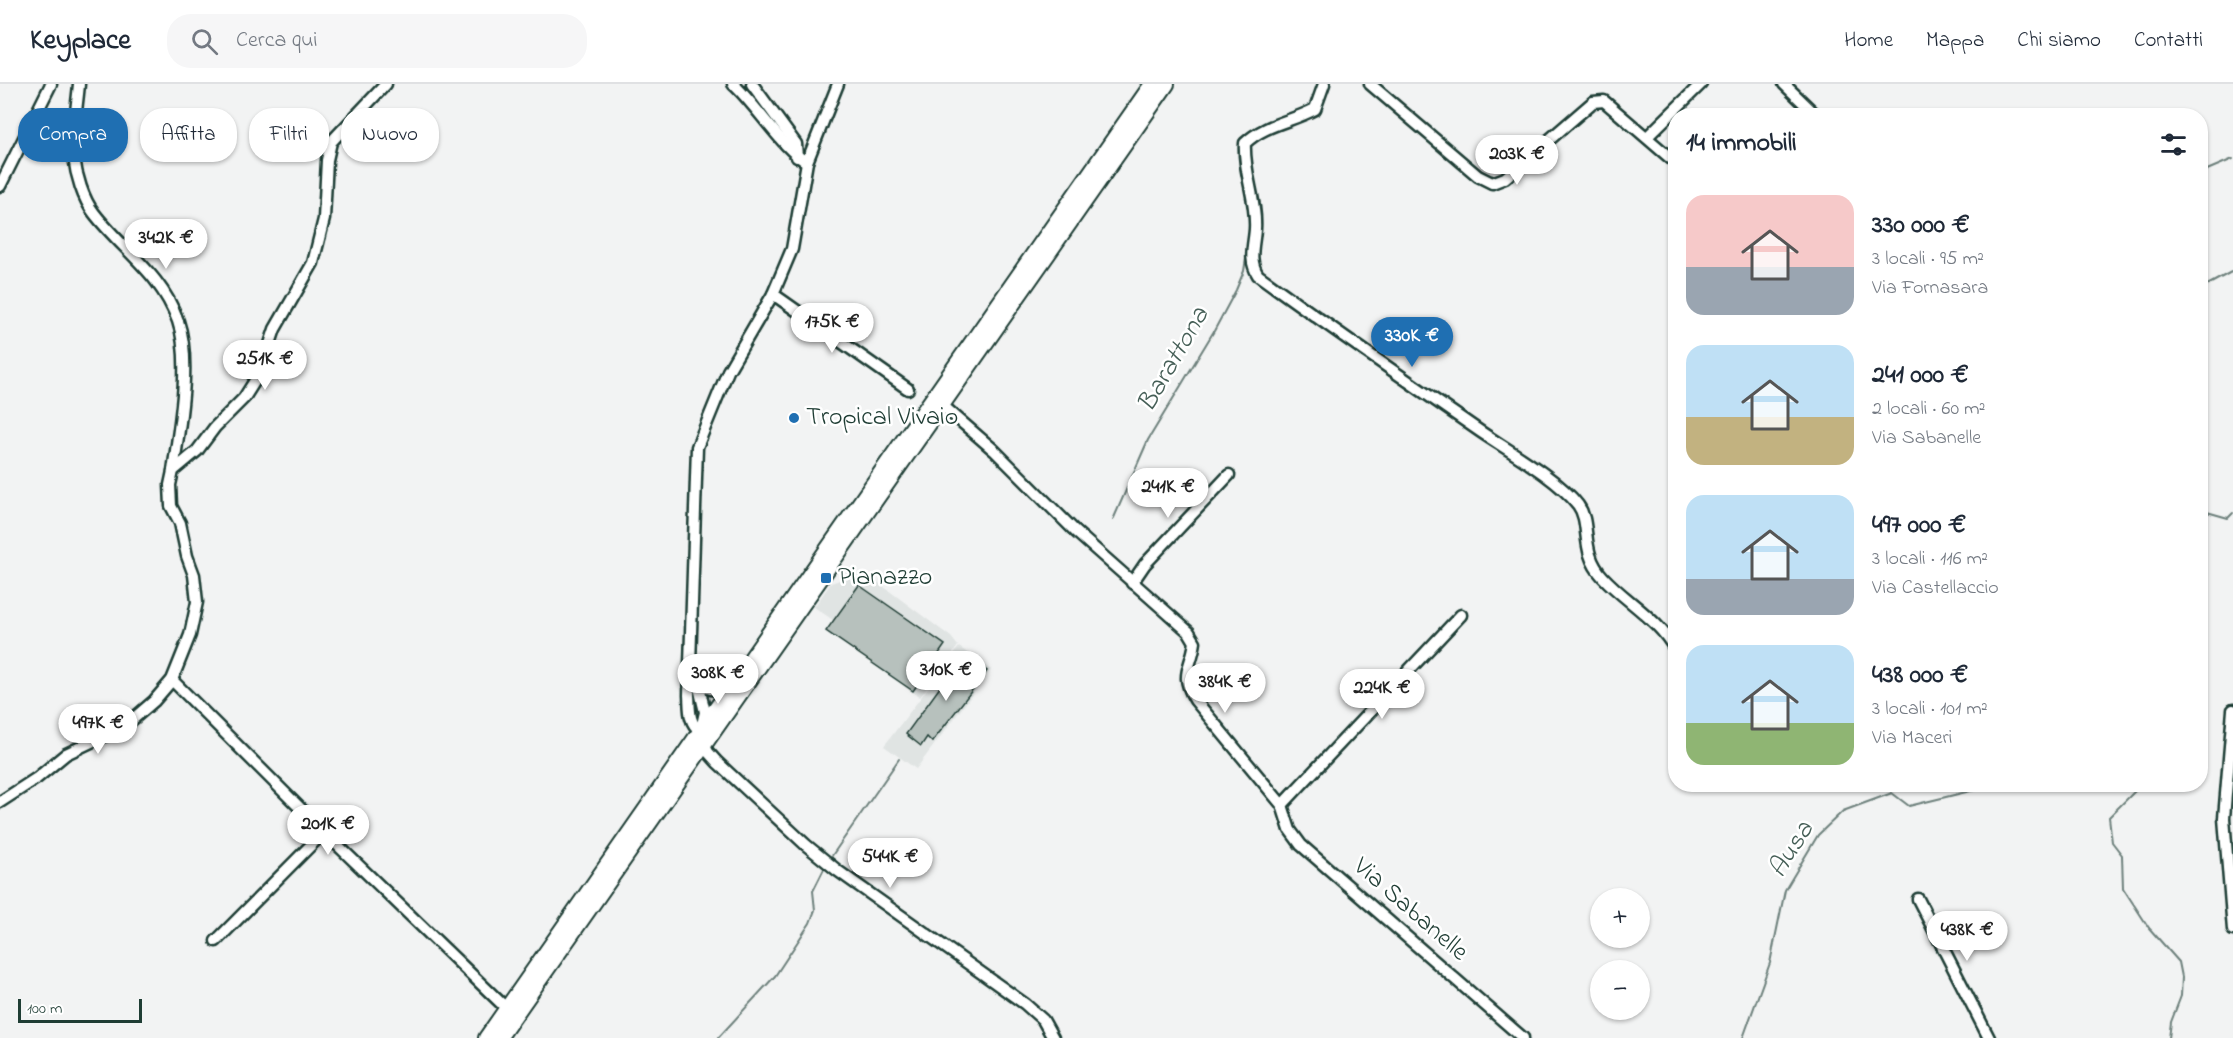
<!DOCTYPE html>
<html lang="it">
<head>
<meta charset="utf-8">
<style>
  :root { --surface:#fff; --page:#f6f6f7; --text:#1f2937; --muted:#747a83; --line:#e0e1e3; --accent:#1f6fb2 }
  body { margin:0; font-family:"Indie Flower",sans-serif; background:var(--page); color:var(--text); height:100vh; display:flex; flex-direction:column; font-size:22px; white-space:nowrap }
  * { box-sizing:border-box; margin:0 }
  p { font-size:20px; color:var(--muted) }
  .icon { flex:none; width:33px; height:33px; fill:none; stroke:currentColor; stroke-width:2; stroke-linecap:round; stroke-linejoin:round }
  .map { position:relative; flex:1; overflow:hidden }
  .panel { position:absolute; left:1668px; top:24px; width:540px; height:684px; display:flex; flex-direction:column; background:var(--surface); border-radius:24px; box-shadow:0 2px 4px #0004 }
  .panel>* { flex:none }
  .top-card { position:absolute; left:18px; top:24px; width:570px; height:54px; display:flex; gap:12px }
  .tools { position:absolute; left:1590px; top:804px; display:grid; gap:12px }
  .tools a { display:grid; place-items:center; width:60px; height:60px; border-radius:50%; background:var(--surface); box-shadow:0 2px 4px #0004; font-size:30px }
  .scale { position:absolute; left:18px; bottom:15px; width:124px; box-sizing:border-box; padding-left:6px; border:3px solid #1f3d34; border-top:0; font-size:16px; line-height:21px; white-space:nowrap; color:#1f3d34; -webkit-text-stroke:4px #fff; paint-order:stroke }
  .price { position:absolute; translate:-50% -51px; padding:0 14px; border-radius:21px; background:#fff; color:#222; font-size:20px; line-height:39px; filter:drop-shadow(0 2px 3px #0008) }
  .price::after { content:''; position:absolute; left:50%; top:36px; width:18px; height:14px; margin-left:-9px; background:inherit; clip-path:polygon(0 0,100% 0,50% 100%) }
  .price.selected { background:var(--accent); color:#fff }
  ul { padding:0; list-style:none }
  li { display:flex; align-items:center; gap:18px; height:150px; padding:0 18px }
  li span { display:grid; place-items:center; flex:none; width:168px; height:120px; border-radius:18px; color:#555 }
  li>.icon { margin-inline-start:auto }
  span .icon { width:72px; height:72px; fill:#fffc; stroke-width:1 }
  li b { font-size:26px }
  h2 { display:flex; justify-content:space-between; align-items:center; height:72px; padding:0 18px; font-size:26px }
  .pill { padding:0 21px; border-radius:24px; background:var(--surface); box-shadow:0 2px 4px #0004; font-size:21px; line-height:54px }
  .pill.selected { background:var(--accent); color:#fff }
  header { display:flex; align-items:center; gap:36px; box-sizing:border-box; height:84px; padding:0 30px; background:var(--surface); border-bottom:2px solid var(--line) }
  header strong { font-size:28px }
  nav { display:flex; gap:33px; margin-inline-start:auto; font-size:21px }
  .search { width:420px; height:54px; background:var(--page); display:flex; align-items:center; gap:15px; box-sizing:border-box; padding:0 21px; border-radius:24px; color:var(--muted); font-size:22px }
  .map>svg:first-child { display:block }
  .built { fill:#e0e4e3 }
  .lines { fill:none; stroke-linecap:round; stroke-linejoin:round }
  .stream { stroke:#6d807b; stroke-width:2 }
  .building { fill:#b7c1bd; stroke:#1f3d34; stroke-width:1.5 }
  .minor-casing { stroke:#1f3d34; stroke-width:15 }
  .major-casing { stroke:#1f3d34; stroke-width:18 }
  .minor { stroke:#fff; stroke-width:10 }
  .major { stroke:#fff; stroke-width:14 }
  .poi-dot { fill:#1f6fb2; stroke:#fff; stroke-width:2 }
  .labels { text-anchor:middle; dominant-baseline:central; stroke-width:5; stroke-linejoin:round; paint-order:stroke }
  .poi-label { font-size:26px; fill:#1f3d34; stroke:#fff; text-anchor:start }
  .street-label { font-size:26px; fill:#1f3d34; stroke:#fff }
  .water-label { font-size:27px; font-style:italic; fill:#465f57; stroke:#fff }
</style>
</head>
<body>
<header>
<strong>Keyplace</strong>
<div class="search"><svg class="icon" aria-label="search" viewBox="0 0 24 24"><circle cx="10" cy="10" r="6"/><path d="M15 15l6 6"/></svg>Cerca qui</div>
<nav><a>Home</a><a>Mappa</a><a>Chi siamo</a><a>Contatti</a></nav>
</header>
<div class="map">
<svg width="2233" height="954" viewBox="0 0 2233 954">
  <rect width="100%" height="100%" fill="#f2f3f3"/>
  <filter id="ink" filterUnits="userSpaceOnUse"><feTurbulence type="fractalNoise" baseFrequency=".0167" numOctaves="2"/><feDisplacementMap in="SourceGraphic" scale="12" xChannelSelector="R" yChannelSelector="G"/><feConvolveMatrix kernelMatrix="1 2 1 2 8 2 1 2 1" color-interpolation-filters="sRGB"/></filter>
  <g filter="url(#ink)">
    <!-- built -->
    <g class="built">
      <polygon points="854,491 868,491 951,553 958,562 920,613 826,548 833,536 814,523 831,499"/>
      <polygon points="959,563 991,586 916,685 884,662"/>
    </g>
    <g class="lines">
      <!-- stream -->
      <g class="stream">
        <polyline points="2200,89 2233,75"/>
        <polyline points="2200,205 2233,187"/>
        <polyline points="2200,426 2228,434 2233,429"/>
        <polyline points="1113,436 1148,356 1214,247 1236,206 1244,187 1247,168"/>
        <polyline points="2142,700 2109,733 2112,758 2122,771 2123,804 2149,844 2179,878 2182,893 2181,912 2171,938 2169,954"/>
        <polyline points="831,773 899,675"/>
        <polyline points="718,954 775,892 810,839 815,826 813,807 826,781"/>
        <polyline points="1743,954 1770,879 1785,806 1818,751 1843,727 1892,709 1909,722 1999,700"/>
      </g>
    </g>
    <!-- building -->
    <g class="building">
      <polygon points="859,501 945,561 913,607 826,547"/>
      <polygon points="972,576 987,587 932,658 927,653 921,662 906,650 956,581 964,587"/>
    </g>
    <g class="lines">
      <defs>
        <g id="minor">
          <path d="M 79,0 C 77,23 72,50 74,73 C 76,91 83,115 94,129 C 123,167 161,189 178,237 C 192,278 179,344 173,387"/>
          <path d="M 733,0 C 755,19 785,68 807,78"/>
          <polyline points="752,0 796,60 797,73"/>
          <path d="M 1324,0 L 1315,25 C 1291,38 1265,40 1245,59 C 1243,88 1257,116 1255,145 C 1254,161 1248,176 1258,191 C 1331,244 1406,296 1481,348 C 1509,367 1558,395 1578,421 C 1592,440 1579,467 1603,493 C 1626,518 1659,535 1676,567"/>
          <polyline points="1370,0 1478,92 1492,99 1505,94 1593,18 1604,17 1676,79"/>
          <polyline points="1784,0 1817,32"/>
          <polyline points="1647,53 1701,0"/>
          <polyline points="0,102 51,0"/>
          <polyline points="773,210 908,305"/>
          <path d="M 942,321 L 995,367 L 1076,448 L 1189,548 L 1195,558 C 1191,586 1179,589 1195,616 L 1282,721 L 1290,746 L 1301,761 L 1523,954"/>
          <polyline points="1132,499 1145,480 1229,391"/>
          <path d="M 693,579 C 699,600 710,615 732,599"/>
          <polyline points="697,595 705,628 702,641"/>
          <polyline points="172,596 324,748 506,924"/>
          <polyline points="2233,626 2224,734 2233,846"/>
          <path d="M 700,647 C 688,638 690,625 689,611 L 697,363 L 728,287 L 773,210 L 792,165 L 807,78 L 838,0"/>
          <polyline points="702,656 708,668 717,678 806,761 838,787 1025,920 1043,936 1053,954"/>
          <polyline points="0,718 37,694 66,670 125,642 154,617 172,596 190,551 197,518 194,491 187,472 180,439 171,422 170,401 173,387 197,367 215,343 244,314 261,287 275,245 313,179 324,135 327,76 331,58 386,0"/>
          <polyline points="1282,721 1461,531"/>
          <polyline points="1918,815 1989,954"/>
          <polyline points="216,857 324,748"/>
        </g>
        <g id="major">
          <polyline points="486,954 1152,0"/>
          <polyline points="499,954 1167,0"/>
        </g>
      </defs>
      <!-- minor casing -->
      <use href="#minor" class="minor-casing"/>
      <!-- major casing -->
      <use href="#major" class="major-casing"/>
      <!-- minor -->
      <use href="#minor" class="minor"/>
      <!-- major -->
      <use href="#major" class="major"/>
    </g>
  </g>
  <!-- markers -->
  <g class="poi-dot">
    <circle cx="794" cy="334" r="6"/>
    <rect x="820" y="488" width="12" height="12" rx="3"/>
  </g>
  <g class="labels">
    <!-- poi labels -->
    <g class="poi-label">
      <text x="806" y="334">Tropical Vivaio</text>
      <text x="838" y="494">Pianazzo</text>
    </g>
    <!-- street labels -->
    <g class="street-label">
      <text transform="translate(1410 826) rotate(41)">Via Sabanelle</text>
    </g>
    <!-- water labels -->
    <g class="water-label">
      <text transform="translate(1174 276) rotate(-60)">Barattona</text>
      <text transform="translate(1792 766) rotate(-58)">Ausa</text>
    </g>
  </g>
</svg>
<div class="tools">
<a>+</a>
<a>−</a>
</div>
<div class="scale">100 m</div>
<b class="price" style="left:1517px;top:102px">203K €</b>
<b class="price" style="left:166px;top:186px">342K €</b>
<b class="price" style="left:832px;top:270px">175K €</b>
<b class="price selected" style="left:1412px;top:284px">330K €</b>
<b class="price" style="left:265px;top:307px">251K €</b>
<b class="price" style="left:1168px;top:435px">241K €</b>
<b class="price" style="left:946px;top:618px">310K €</b>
<b class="price" style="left:718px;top:621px">308K €</b>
<b class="price" style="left:1225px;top:630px">384K €</b>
<b class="price" style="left:1382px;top:636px">224K €</b>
<b class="price" style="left:98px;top:671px">497K €</b>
<b class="price" style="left:328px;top:772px">201K €</b>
<b class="price" style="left:890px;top:805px">544K €</b>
<b class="price" style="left:1967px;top:878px">438K €</b>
<div class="top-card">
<a class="pill selected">Compra</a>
<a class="pill">Affitta</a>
<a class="pill">Filtri</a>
<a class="pill">Nuovo</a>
</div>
<section class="panel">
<h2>14 immobili<svg class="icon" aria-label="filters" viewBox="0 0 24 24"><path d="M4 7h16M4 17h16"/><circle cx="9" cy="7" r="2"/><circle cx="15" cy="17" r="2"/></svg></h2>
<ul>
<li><span style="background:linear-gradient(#f6c9c9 60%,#9aa5b1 0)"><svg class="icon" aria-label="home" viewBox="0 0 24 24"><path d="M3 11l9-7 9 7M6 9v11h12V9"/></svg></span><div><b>330 000 €</b><p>3 locali · 95 m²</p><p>Via Fornasara</p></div></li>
<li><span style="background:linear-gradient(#bfe0f5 60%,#c2b280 0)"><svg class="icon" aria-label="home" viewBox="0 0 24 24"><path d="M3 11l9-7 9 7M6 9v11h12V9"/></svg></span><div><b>241 000 €</b><p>2 locali · 60 m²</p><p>Via Sabanelle</p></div></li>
<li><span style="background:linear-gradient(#bfe0f5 70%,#9aa5b1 0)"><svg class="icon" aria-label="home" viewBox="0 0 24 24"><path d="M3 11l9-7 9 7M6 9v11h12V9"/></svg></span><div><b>497 000 €</b><p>3 locali · 116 m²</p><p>Via Castellaccio</p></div></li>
<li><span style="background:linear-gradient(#bfe0f5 65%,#8fb573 0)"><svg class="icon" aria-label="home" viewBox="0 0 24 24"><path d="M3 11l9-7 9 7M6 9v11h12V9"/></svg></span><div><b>438 000 €</b><p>3 locali · 101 m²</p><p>Via Maceri</p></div></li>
</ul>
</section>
</div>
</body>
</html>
